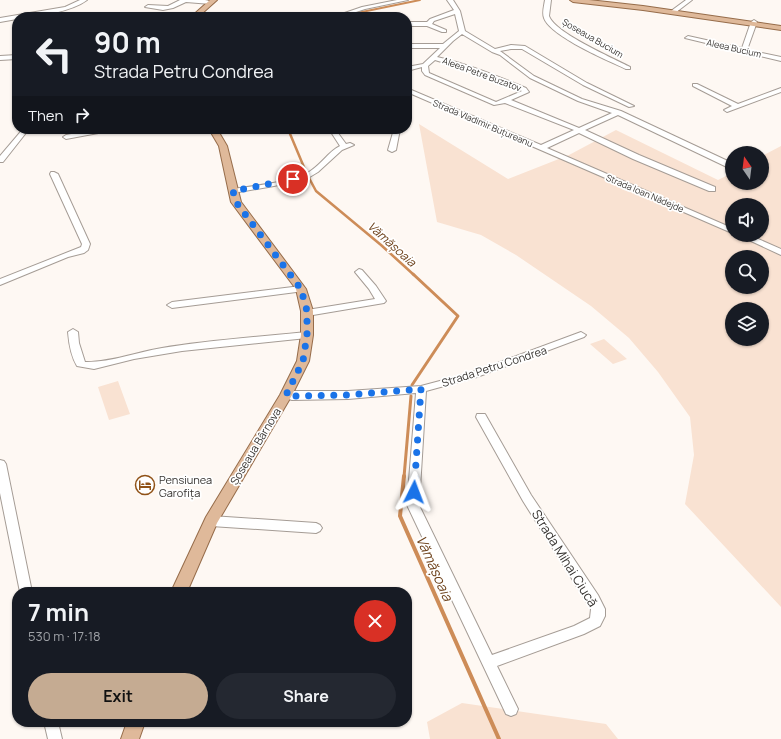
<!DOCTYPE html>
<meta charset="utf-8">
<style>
:root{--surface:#171b24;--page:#242831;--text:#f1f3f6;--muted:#9ea1a6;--accent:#c5ab92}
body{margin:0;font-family:Manrope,sans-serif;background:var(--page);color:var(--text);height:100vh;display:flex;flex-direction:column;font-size:15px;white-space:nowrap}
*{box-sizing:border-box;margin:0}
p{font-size:13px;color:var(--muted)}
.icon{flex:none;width:22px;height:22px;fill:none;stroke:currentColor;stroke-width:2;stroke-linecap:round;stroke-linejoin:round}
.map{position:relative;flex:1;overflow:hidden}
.panel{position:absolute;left:12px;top:587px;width:400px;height:140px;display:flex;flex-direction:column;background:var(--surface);border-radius:16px;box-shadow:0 1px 3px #0004}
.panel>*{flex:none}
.guide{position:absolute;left:12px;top:12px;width:400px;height:122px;border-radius:16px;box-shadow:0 1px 3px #0004;background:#171b24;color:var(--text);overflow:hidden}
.needle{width:26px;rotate:346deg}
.controls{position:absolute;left:725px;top:146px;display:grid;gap:8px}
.controls a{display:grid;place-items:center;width:44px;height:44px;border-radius:50%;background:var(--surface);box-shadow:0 1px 3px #0004;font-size:20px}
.pin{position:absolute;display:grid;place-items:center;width:34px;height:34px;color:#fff;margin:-17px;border:2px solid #fff;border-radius:50%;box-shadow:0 1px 4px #0007}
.me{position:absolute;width:44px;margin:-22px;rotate:3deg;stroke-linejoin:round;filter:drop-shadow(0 0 3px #0008)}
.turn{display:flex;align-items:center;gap:14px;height:84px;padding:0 16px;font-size:18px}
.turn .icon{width:52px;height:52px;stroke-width:2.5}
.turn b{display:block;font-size:28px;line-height:34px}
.then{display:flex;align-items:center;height:38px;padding:0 16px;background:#0003;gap:8px;font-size:15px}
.round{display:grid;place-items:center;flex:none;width:42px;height:42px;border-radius:21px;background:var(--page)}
.head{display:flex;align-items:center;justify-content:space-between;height:68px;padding:0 16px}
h1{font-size:24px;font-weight:700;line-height:30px}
.action{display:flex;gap:8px;margin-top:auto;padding:8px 16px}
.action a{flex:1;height:46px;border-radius:24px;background:var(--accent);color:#111;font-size:16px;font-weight:700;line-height:46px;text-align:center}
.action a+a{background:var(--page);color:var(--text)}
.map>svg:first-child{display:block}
.green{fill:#f9e2d2;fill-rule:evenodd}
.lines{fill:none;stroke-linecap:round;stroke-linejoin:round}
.stream-far3{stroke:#cd8c58;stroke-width:2}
.stream-far2{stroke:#cd8c58;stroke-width:2.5}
.stream-far1{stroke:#cd8c58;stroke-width:3}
.stream{stroke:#cd8c58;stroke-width:4}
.minor-casing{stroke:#a59c95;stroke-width:2}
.major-casing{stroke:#966c4a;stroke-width:2}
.minor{fill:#fff;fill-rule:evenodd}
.major{fill:#dfb99a;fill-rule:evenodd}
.route{stroke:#1a73e8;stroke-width:7;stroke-dasharray:0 12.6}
.labels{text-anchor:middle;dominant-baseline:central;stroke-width:3.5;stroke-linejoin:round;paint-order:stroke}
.far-street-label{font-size:9px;fill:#373431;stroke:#fff}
.street-label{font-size:11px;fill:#373431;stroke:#fff}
.poi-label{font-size:11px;fill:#373431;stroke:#fff;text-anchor:start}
.water-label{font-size:12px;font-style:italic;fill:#6d411a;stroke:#fff}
.near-street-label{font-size:13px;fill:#373431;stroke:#fff}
.near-water-label{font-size:14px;font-style:italic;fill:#6d411a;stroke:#fff}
</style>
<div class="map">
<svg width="781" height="739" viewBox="0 0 781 739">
<rect width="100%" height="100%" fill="#fef8f3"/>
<!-- green -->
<path class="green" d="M419,124l89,55 61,-24 47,-25 102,50 14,-7v10h30v-27l19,-10v461l-96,-103 9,-49 -4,-38 -32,-45 -29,-34 -38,-32 -75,-51 -35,-20 -44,-13zM732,205h30v30h-30zM732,257h30v30h-30zM732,309h30v30h-30z
M604,339l23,20 -14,5 -23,-20z
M118,381l12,33 -21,6 -11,-33z
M462,703l144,21 12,15h-188l-3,-17z"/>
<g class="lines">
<!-- stream-far3 -->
<path class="stream-far3" d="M346,17l11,-4 63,-13"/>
<!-- stream-far2 -->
<path class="stream-far2" d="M288,129l18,43
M309,178l7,13 65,54 33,30"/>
<!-- stream-far1 -->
<path class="stream-far1" d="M412,385l46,-69 -45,-42
M404,477l7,-81"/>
<!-- stream -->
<path class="stream" d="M404,476l-4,40 99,223"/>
<defs>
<path id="minor" d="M80,0h7c-16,12 -50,17 -70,17v2l-17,3v-4l65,-11z
M180,0h25l9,2 -3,2 -25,-2 -13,6 -10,2 -18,-3 3,-2 20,1z
M397,0h11l-43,9 -24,8h-8l29,-10z
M447,0h6l7,11 5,20 30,18 16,-4 14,1 62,37 47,23 -5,1 -46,-22 -61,-36h-11l-11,2 34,25 48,23 39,12 111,52v5h-3l-111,-53 -33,15 54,25 76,32v4h-6l-76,-32 -54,-26 -32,15 185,80v5l-325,-141v-4l2,1 132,56 33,-15 -69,-27 -11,2 -69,-30 -3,-4v-4l-15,4v-4l16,-3 17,-16h-33v-4h36l16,-13 -4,-17 -21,7 -2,3 14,6v2h-4l-15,-6h-20v-4h20l3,-3 24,-9zM462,34l30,18 8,3 30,23 48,23 34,12 -33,15 -68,-28 18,-8 -3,-4c-29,-12 -58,-24 -89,-31l16,-16zM435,60l42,13 45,18 -26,11 -67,-29 -1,-7z
M545,0h6l-2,16c6,17 64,42 81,51v2h-4c-17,-8 -76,-33 -82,-51 -2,-5 0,-12 1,-18z
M686,0h6l-17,13h-4v-2z
M754,20l3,2 -10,28 34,7v4l-96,-23 3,-2 54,12 9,-26z
M17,55v4l-17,1v-4z
M693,84h4l41,20 43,-16v4l-54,20 -3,-2 8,-4 -39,-20z
M23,129h6l-26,33h-3v-6z
M98,129h14l-3,2 -43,8 -3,-2 3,-2z
M329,129h6l11,15 4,-1 4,2 -12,5 -24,22 -10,6 -34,8 -41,7 -4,-2 4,-2c20,-3 60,-7 76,-17 12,-7 19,-20 31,-26z
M394,129h6l-4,21 -4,2 -4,-2z
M51,172h3l4,2 32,70 -2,6 -4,3 -16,4 -68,28v-6l81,-32 1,-3 -32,-70z
M738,235h11l32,14v6z
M359,269l3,1 14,16 10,15 -2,2 -77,13 -3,-1 -2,-2 5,-3 68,-11 -6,-10 -14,-17z
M301,286l3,1 1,2 -1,2 -132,17 -5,-3 5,-3z
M73,329l5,3 1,11 6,19h2c25,0 50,-10 75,-14 48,-8 97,-11 145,-16l5,3 -5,3 -125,13 -48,8 -40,10 -17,-3c-6,-10 -8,-22 -9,-34z
M581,332l5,3 -2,2 -107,40 -51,14 -7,114 73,150 82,-29 16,-8 1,-9 -68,-108 -47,-84 1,-3h8l46,81 67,100 7,14v7l-5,10 -16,8 -87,32 21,43 -2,5 -5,2 -5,-2 -99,-209 9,-112 -68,6 -56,1 -10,-3 -1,-2 1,-2 4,-2h62l73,-5 49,-13z
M0,460l4,1 2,3 26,128h-12l-20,-99z
M211,516l105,7 4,2 2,3 -2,3 -4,2 -105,-7 -4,-2 -2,-3 2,-3z
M44,722h14l4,17h-14z"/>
<path id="major" d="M210,0h7l-19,17h-7z
M570,0h19l54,6 138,20v4l-138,-20 -70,-8z
M209,129h8l10,17 14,56 65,87 7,22v24l-4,26 -17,34 -75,128 -30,69h-16l35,-75 74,-122 17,-34 4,-26v-24l-5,-22 -65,-87 -12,-56z
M127,722h18l-6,17h-18z"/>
</defs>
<!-- minor casing -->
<use href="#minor" class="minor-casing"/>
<!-- major casing -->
<use href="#major" class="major-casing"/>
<!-- minor -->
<use href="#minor" class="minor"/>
<!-- major -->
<use href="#major" class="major"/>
</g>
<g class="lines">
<!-- route -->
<path class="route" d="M293,179l-60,12 3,11 65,87 6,22v24l-4,26 -17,34 6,1 56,-1 73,-6 -7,103"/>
</g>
<!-- icons -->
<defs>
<symbol id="hotel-ring" viewBox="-11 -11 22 22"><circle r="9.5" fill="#fff" stroke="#905217" stroke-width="1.5"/><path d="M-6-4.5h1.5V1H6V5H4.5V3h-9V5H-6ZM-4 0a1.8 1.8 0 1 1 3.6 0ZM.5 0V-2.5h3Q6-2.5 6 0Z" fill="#905217"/></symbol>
</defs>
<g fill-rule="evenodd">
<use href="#hotel-ring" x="134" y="474" width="22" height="22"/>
</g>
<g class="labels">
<!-- far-street labels -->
<g class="far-street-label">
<text transform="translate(593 38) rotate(30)">Șoseaua Bucium</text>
<text transform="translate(734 48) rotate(13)">Aleea Bucium</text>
<text transform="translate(482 74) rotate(20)">Aleea Petre Buzatov</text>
<text transform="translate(483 123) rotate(23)">Strada Vladimir Buțureanu</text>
<text transform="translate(645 193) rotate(23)">Strada Ioan Nădejde</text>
</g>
<!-- street labels -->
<g class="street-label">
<text transform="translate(494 366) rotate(-18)">Strada Petru Condrea</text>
<text transform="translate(255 446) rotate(-59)">Șoseaua Bârnova</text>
</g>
<!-- poi labels -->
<g class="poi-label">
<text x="159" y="479">Pensiunea<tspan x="159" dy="13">Garofița</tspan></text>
</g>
<!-- water labels -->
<g class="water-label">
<text transform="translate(392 244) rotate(42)">Vămășoaia</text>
</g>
<!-- near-street labels -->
<g class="near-street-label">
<text transform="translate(565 558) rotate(58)">Strada Mihai Ciucă</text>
</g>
<!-- near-water labels -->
<g class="near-water-label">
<text transform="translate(435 568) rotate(66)">Vămășoaia</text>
</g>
</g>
</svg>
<div class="controls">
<a><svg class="needle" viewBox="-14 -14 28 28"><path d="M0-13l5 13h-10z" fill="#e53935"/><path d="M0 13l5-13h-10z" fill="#9ea1a6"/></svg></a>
<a><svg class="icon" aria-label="sound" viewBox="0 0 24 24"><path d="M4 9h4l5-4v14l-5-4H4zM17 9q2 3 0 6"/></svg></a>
<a><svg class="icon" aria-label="search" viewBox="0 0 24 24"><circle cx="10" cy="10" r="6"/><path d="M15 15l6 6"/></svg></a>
<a><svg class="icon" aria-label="layers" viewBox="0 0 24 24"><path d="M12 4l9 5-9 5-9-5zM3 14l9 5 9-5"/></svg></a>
</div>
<div class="pin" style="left:293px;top:179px;background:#d93025"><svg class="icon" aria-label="arrive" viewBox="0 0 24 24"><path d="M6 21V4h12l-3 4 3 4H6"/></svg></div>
<svg class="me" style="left:414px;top:492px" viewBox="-20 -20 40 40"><path d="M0-17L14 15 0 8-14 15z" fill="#1a73e8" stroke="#fff" stroke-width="4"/></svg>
<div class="guide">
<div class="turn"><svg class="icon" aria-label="left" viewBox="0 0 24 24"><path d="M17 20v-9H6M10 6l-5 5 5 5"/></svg><div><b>90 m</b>Strada Petru Condrea</div></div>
<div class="then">Then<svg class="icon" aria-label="right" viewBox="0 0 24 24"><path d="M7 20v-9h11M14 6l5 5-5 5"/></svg></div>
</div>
<section class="panel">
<div class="head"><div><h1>7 min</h1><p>530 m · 17:18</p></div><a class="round" style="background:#d93025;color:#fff"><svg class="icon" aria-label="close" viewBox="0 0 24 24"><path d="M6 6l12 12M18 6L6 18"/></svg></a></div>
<div class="action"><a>Exit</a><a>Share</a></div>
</section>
</div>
